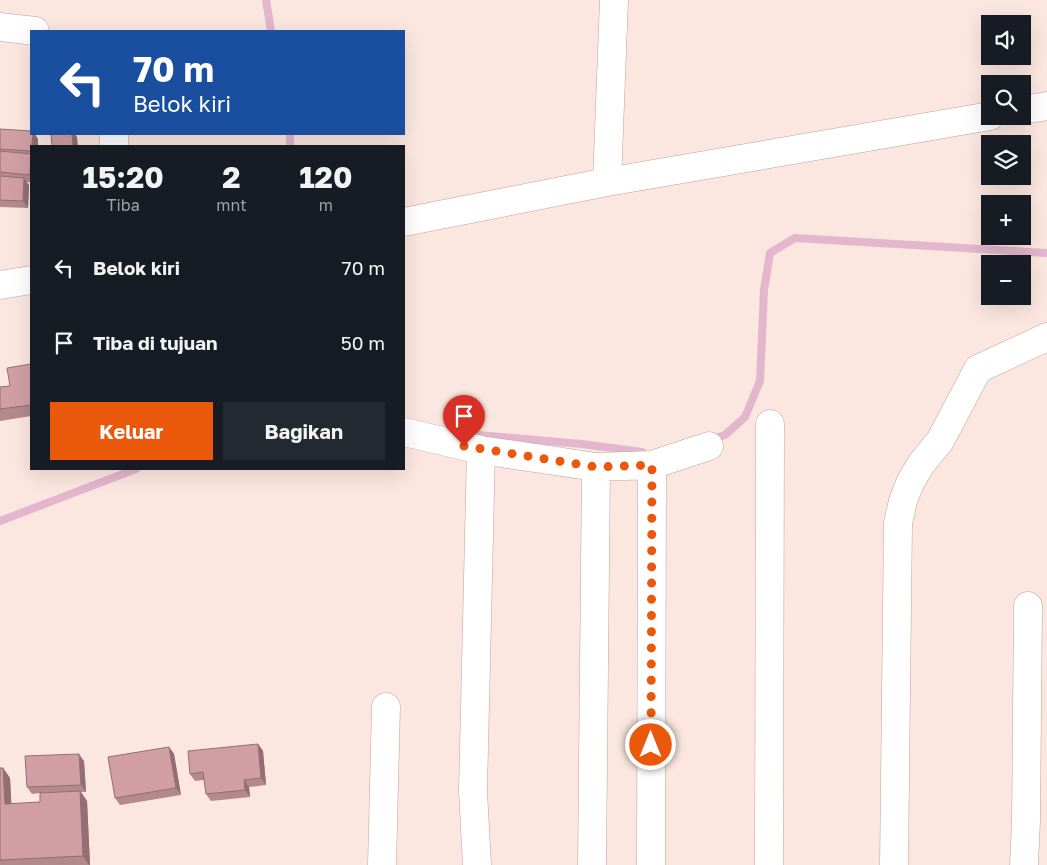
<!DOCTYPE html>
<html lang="id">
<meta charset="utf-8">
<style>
:root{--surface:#171b24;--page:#242831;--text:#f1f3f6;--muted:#9ea1a6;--accent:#ea580c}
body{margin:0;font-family:"Golos Text",sans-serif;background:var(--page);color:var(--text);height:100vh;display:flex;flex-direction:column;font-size:19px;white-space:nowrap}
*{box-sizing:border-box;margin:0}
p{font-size:16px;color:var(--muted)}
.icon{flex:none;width:28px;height:28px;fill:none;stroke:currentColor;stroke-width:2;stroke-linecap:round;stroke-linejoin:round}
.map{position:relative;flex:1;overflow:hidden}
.panel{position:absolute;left:30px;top:145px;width:375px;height:325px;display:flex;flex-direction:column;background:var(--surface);border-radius:0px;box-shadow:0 5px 20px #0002}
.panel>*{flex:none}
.guide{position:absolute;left:30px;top:30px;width:375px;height:105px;border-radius:0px;box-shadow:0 5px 20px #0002;background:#1a4fa0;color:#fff;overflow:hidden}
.buttons{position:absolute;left:981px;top:15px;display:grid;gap:10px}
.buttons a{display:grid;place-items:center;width:50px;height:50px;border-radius:0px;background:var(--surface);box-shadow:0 5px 20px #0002;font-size:25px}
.pin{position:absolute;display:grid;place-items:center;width:42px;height:42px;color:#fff;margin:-51px -21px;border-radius:50% 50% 50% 0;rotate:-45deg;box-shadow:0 0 5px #0007}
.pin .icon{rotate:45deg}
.me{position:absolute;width:55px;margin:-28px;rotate:0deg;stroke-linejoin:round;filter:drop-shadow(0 0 4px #0008)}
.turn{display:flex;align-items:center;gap:18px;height:105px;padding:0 20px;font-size:22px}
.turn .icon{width:65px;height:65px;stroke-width:2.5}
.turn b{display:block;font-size:35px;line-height:42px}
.eta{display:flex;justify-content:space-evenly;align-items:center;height:85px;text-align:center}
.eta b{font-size:30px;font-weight:700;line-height:35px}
.primary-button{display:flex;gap:10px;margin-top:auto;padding:10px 20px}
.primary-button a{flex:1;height:58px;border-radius:0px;background:var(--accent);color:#fff;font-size:20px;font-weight:700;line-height:58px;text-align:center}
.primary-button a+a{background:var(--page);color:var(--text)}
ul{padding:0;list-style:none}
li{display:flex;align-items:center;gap:15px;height:75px;padding:0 20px}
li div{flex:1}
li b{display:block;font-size:19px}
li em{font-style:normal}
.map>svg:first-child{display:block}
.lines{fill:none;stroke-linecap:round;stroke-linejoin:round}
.stream{stroke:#e3b6cd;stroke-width:8}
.minor-casing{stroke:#c0a197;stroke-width:29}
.minor{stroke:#fff;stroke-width:28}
.wall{fill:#b4898c}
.shaded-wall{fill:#926f72}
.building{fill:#d19fa3;stroke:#926f72}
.route{stroke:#ea580c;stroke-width:9;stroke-dasharray:0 16.2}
</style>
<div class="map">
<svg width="1047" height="865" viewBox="0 0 1047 865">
<rect width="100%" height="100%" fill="#fbe7e0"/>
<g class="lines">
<!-- stream -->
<path class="stream" d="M266,0l5,31
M290,146v-12
M467,434l115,10 60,8
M710,440l15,-5 20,-18 15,-36 4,-91 6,-37 25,-15 252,15
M0,521l136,-52"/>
<defs>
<path id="minor" d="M0,27l35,4
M1022,110l25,-4
M114,134v12
M607,182l7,-182
M404,222l203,-40 383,-66
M0,285l31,-5
M404,432l77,18 115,17 56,-2 57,-19
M382,865l4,-158
M477,865l-4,-74 8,-341
M592,865l4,-398
M651,865l1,-400
M769,865l1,-441
M894,865l4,-342 5,-22 7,-18 11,-19 19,-23 38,-72 69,-32
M1024,865l2,-44 2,-215"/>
</defs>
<!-- minor casing -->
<use href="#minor" class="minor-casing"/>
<!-- minor -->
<use href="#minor" class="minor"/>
</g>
<!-- wall -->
<path class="wall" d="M0,129l38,10 -7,7v36h-4l2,3 -1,23 -28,-1z
M31,364v52l-31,5v-34l10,-1z
M258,744l5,7 3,34 -17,2 1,10 -39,4 -5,-7 -2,-14 -9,1 -5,-7z
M169,747l5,7 7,41 -61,10 -5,-7z
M84,761l2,31h-5l6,9 3,64h-90v-97h3l7,10 1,26 29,-2v-9l-8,1 -5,-7z"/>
<!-- shaded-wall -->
<path class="shaded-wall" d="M33,134h2l3,5v7h-6z
M72,134h3l2,3 1,9h-5z
M24,178l5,7 -1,23 -5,-7z
M258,744l5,7 3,34 -5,-7z
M169,747l5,7 7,41 -5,-7z
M79,754l5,7 2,31 -5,-7z
M3,768l7,10 2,36 -7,-10z
M244,780l5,7 1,10 -5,-7z
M80,791l7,10 3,64h-1l-6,-9z"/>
<!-- building -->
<path class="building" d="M0,129l31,2v3h2l-2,17 -31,-2z
M51,134h21l1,12h-21z
M0,151l31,3 -1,21 -30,-3z
M0,176l24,2 -1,23 -23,-1z
M31,364v41l-31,4v-22l10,-1 -3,-18z
M258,744l3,34 -17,2 1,10 -39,4 -3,-22 -13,2 -2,-23z
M169,747l7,41 -61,10 -7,-41z
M79,754l2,31 -54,2 -2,-31z
M0,768h3l2,36 35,-2v-9l40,-2 3,65 -83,4z"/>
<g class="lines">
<!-- route -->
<path class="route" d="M464,446l132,21 56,-2 -1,280"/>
</g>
</svg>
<div class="buttons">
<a><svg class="icon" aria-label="sound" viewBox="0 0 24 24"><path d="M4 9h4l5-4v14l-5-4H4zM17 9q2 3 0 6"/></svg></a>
<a><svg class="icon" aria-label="search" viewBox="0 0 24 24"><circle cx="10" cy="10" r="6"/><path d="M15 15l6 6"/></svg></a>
<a><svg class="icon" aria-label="layers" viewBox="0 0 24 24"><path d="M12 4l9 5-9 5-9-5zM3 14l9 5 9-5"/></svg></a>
<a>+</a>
<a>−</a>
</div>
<div class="pin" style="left:464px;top:446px;background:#d93025"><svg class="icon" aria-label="arrive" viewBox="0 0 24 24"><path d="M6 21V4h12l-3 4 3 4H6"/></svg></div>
<svg class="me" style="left:651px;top:745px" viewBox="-20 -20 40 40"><circle r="17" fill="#ea580c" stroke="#fff" stroke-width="3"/><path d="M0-11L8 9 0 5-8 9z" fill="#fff"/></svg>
<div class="guide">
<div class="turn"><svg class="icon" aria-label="left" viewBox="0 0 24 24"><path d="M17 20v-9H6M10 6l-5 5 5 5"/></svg><div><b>70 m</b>Belok kiri</div></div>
</div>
<section class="panel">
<div class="eta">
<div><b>15:20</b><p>Tiba</p></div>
<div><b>2</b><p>mnt</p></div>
<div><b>120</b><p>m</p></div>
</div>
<ul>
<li><svg class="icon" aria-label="left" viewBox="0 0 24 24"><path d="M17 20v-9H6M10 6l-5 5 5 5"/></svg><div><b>Belok kiri</b></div><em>70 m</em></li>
<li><svg class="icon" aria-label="arrive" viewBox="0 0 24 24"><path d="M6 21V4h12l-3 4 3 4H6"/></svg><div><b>Tiba di tujuan</b></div><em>50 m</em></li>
</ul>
<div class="primary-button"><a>Keluar</a><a>Bagikan</a></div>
</section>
</div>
